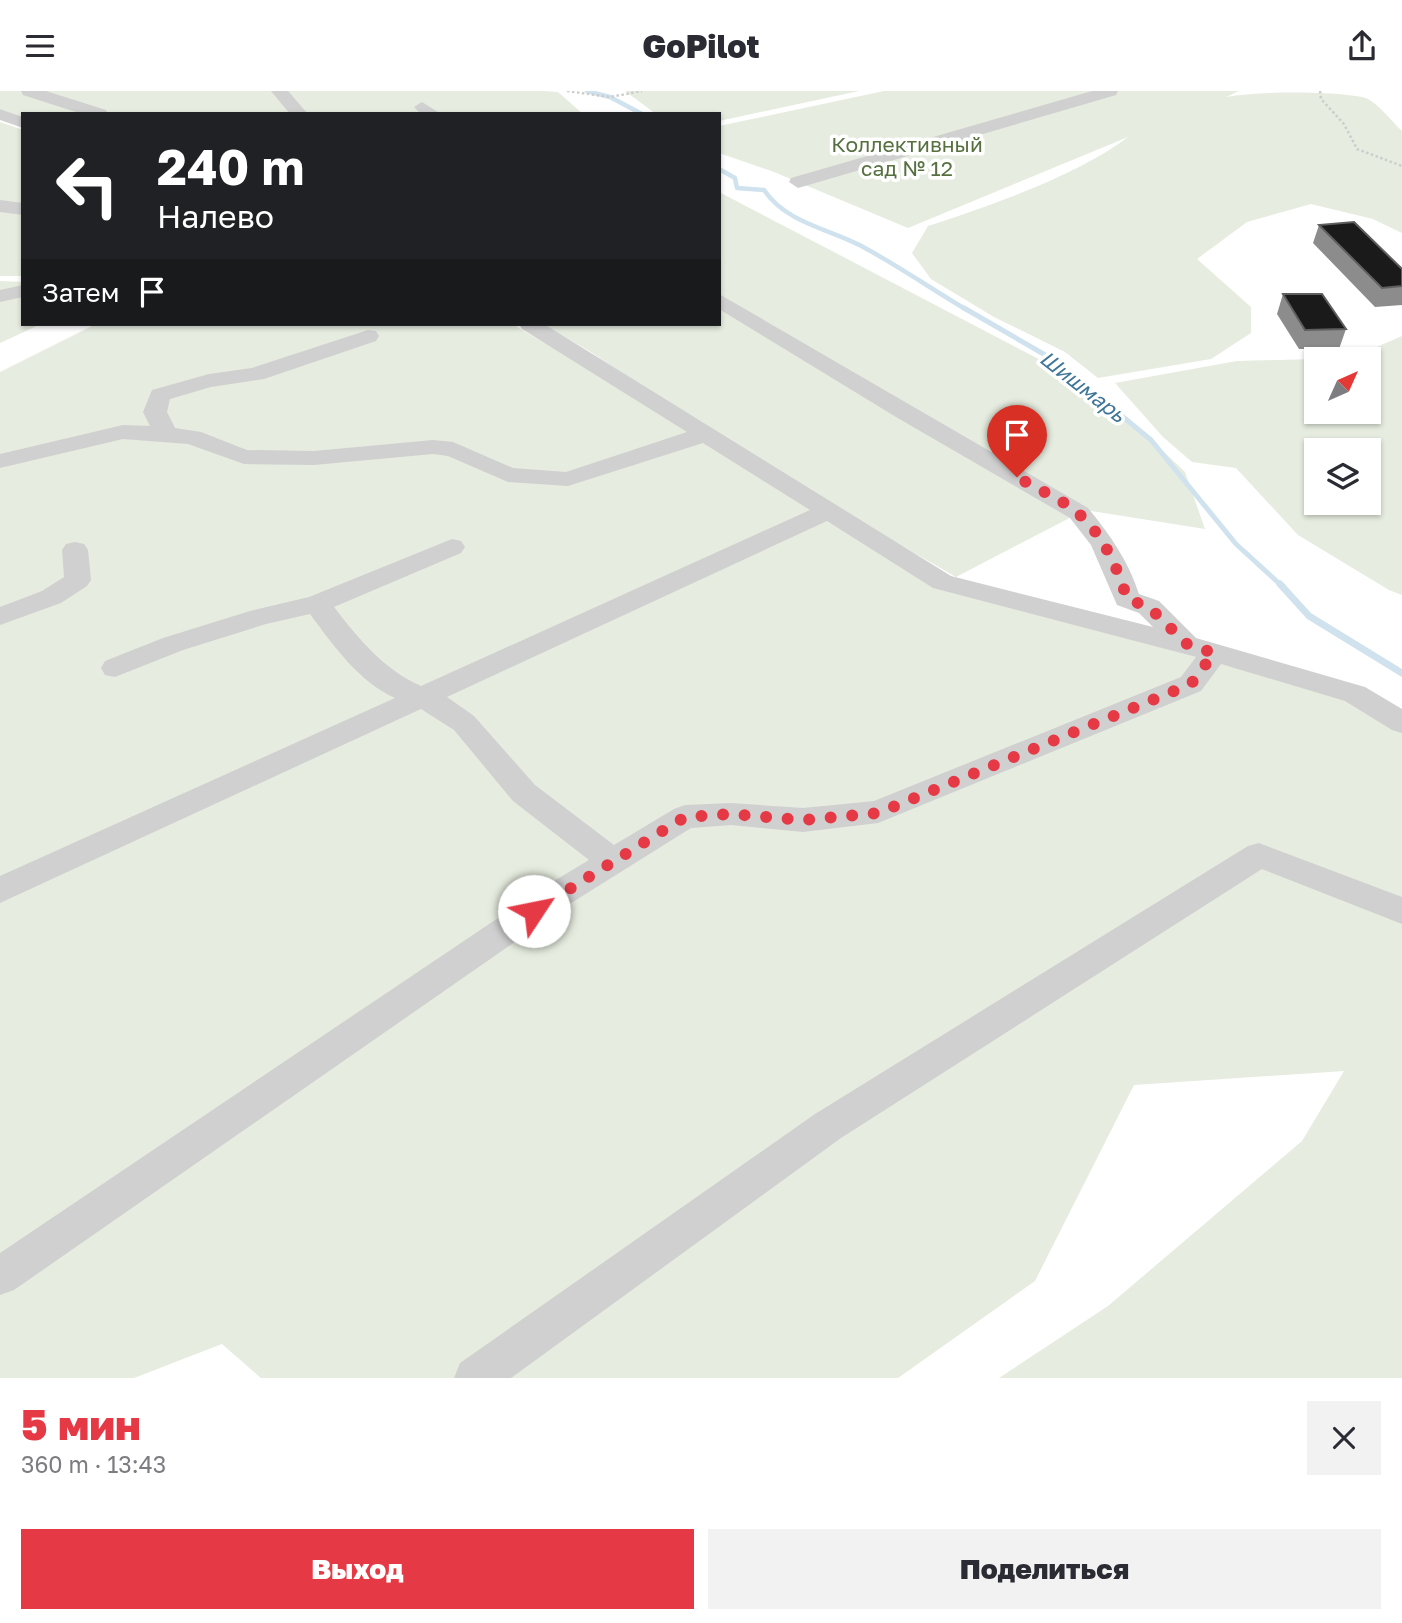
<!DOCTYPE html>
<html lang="ru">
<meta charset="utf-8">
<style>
:root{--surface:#fff;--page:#f2f2f3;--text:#2b2b33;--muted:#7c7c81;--accent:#e63946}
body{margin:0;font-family:"Golos Text",sans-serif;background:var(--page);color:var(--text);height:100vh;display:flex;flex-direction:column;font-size:26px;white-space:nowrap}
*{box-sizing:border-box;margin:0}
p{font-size:23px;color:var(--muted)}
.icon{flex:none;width:38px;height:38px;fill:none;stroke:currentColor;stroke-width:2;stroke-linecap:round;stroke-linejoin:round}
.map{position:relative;height:1287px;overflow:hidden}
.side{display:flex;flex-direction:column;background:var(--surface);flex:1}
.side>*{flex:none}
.banner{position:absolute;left:21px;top:21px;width:700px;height:214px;border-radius:0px;box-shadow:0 2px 5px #0004;background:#202124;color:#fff;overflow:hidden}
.needle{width:46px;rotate:45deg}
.tools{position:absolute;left:1304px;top:256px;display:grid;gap:14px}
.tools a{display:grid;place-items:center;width:77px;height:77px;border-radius:0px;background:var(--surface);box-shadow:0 2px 5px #0004;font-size:35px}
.pin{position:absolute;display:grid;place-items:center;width:60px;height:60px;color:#fff;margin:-72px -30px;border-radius:50% 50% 50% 0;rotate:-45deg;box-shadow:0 0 7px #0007}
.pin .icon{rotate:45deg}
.me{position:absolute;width:77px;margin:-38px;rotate:56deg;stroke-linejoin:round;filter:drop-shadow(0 0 5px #0008)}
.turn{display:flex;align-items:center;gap:24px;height:147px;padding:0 21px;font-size:32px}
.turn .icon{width:91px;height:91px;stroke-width:2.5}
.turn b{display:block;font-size:49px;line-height:60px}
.then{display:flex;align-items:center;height:66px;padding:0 21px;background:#0003;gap:14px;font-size:26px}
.round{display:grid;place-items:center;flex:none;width:74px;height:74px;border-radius:0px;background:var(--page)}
.head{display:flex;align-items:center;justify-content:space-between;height:119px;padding:0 21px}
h1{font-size:42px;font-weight:800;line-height:52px;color:var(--accent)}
.action{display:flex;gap:14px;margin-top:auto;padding:14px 21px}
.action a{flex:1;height:80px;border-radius:0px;background:var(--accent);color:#fff;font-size:28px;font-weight:800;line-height:80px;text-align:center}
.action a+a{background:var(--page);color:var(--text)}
header{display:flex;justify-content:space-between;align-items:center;height:91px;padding:0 21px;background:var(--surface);font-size:32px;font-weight:800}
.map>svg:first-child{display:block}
.green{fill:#e6ecdf;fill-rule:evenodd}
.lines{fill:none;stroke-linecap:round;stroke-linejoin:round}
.stream-far2{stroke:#cfe2ee;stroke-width:4.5}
.stream-far1{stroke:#cfe2ee;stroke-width:5}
.stream{stroke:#cfe2ee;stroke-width:7}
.path{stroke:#cdcdcd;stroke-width:2.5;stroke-dasharray:2.5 2.5;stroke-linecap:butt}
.minor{fill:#d0d0d0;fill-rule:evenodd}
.wall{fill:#8c8c8c}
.building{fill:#1a1a1a;stroke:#5f5f5f;stroke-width:2}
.route{stroke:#e63946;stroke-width:12;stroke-dasharray:0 21.6}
.labels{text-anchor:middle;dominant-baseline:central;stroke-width:7;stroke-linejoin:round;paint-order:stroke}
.far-park-label{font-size:21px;fill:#56703f;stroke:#fff}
.far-water-label{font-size:21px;font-style:italic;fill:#3f7597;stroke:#fff}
</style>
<header><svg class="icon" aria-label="menu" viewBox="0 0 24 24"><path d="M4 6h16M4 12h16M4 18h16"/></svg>GoPilot<svg class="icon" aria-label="share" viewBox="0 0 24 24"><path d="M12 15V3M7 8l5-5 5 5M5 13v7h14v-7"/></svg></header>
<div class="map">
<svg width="1402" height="1287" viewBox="0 0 1402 1287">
<rect width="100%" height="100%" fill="#fff"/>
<!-- green -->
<path class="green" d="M0,0h544l14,1 25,22h-560v3l-23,-8z
M625,0h234l-140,30v-7h-63z
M884,0h355l-13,6c35,-6 107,-6 140,1 13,6 25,23 36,33v102l-29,-14 -62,-15 -64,18 -50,37 54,48v26l-40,26 -113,19 -33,-26 -71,-35 -63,-38 -19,-26 16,-27c61,-20 149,-50 200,-89l-220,91 -134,-56 -55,-19v-27z
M0,31l23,8v146h-23z
M719,101l335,175 89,65 42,40 20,57 -120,-19 -129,67 -191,-110 -176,-116 -46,-27h176z
M0,190l23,1v42h18l-41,19z
M96,233h416l121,71 297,190 421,114 51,31v648h-403l109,-72 194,-165 42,-70 -210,14 -99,196 -137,97h-637l-39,-34 -88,34h-134v-1006z
M1402,245v259l-13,-5 -91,-55 -62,-67 -44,-6 -29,-25 -48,-54 122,-22 79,-2v52h52v-52h-19zM1316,359h52v52h-52z"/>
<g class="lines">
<!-- stream-far2 -->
<path class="stream-far2" d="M587,0l23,6 32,17
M719,78l16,9 2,10 27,2c23,34 67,39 101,58 35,19 68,42 102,62"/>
<!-- stream-far1 -->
<path class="stream-far1" d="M964,217l90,52 97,80 85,104 46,42"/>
<!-- stream -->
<path class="stream" d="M1280,493l29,32 93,57"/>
<!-- path -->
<path class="path" d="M567,0l43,6 32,-6
M1320,0l1,8 23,25 13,25 45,17"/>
<!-- minor -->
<path class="minor" d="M21,0h25l60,19 2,4h-26l-59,-19z
M271,0h17l20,23h-18z
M1092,0h26l-2,4 -311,91 -7,2 -9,-6 2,-4z
M422,11l19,12h-20l-7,-7z
M0,18l23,8v11l-23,-8z
M0,109l23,3v12l-23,-3z
M23,194v12l-23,5v-12z
M719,203l369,214c22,27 40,52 51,86l20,7 37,37 169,49 37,22v24l-10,-3 -47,-29 -124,-37 -20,27 -323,132 -75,9 -72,-7 -40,3 -123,77 -554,385 -14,5v-42l544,-366 45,-27 -76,-59 -59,-71 -33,-21 -421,194v-27l395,-178c-36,-16 -62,-53 -85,-84l-44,10 -83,26 -68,27 -10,-2 -4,-7 4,-7 58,-23 87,-27 59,-14 143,-58 9,2 4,6 -4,6 -127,54c24,31 50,63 87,79l389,-176 -107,-67 -135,43 -60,-4 -60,-26 -15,-2 -119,11 -70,-1 -56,-20 -65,-5 -123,29v-14l123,-29 27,1 -7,-14 9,-22 57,-16 43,-6 116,-38 8,1 3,5 -3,5 -112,38 -53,8 -41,12 -3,13 8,16 26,4 46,18 67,1 119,-11 20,2 60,26 53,4 121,-40 -165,-103 -3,-5h25l407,252 202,51 -14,-14 -22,-8 -26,-60 -21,-27 -174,-101 -177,-108zM827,430l106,67 263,69 -15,20 -307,124 -71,7 -72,-5 -46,2 -11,4 -60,36 -79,-60 -61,-69 -27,-19z
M75,451l9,2 4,6 3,30 -4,6 -26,17 -61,22v-18l42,-16 22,-14 -2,-27 4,-6z
M1259,752l143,54v27l-140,-55 -421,269 -330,240h-57l6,-15 355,-249 433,-268z"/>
</g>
<!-- wall -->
<path class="wall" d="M1319,134l83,44v36l-27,2 -62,-64z
M1283,203l63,35 -7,20h-40l-22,-35z"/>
<!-- building -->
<path class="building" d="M1354,131l48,47v17l-20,2 -63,-63z
M1283,203h39l24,35 -41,1z"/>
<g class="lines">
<!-- route -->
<path class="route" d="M534,820l151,-94 46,-3 72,6 75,-7 313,-129 23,-31 -26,-8 -39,-38 -22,-8c-9,-30 -23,-63 -48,-85 -17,-15 -42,-25 -62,-37"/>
</g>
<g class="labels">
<!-- far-park labels -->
<g class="far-park-label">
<text x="907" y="53">Коллективный<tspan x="907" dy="24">сад № 12</tspan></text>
</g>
<!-- far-water labels -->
<g class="far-water-label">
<text transform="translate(1083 295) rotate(38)">Шишмарь</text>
</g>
</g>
</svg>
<div class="tools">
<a><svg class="needle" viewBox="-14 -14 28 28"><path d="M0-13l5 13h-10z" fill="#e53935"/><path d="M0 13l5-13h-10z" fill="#7c7c81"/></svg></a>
<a><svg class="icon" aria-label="layers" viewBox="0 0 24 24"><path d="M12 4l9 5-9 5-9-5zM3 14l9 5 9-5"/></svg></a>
</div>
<div class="pin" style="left:1017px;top:386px;background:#d93025"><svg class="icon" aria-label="arrive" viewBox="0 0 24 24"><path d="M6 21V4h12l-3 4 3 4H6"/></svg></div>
<svg class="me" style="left:534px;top:820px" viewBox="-20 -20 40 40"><circle r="19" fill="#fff"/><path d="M0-13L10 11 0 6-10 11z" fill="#e63946"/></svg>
<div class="banner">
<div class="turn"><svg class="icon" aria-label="left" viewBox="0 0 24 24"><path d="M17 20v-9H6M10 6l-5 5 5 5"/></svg><div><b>240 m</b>Налево</div></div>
<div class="then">Затем<svg class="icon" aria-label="arrive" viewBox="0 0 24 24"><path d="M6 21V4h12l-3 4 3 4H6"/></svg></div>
</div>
</div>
<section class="side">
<div class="head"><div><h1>5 мин</h1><p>360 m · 13:43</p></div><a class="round"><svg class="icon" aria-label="close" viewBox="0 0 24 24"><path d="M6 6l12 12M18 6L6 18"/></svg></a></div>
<div class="action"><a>Выход</a><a>Поделиться</a></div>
</section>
